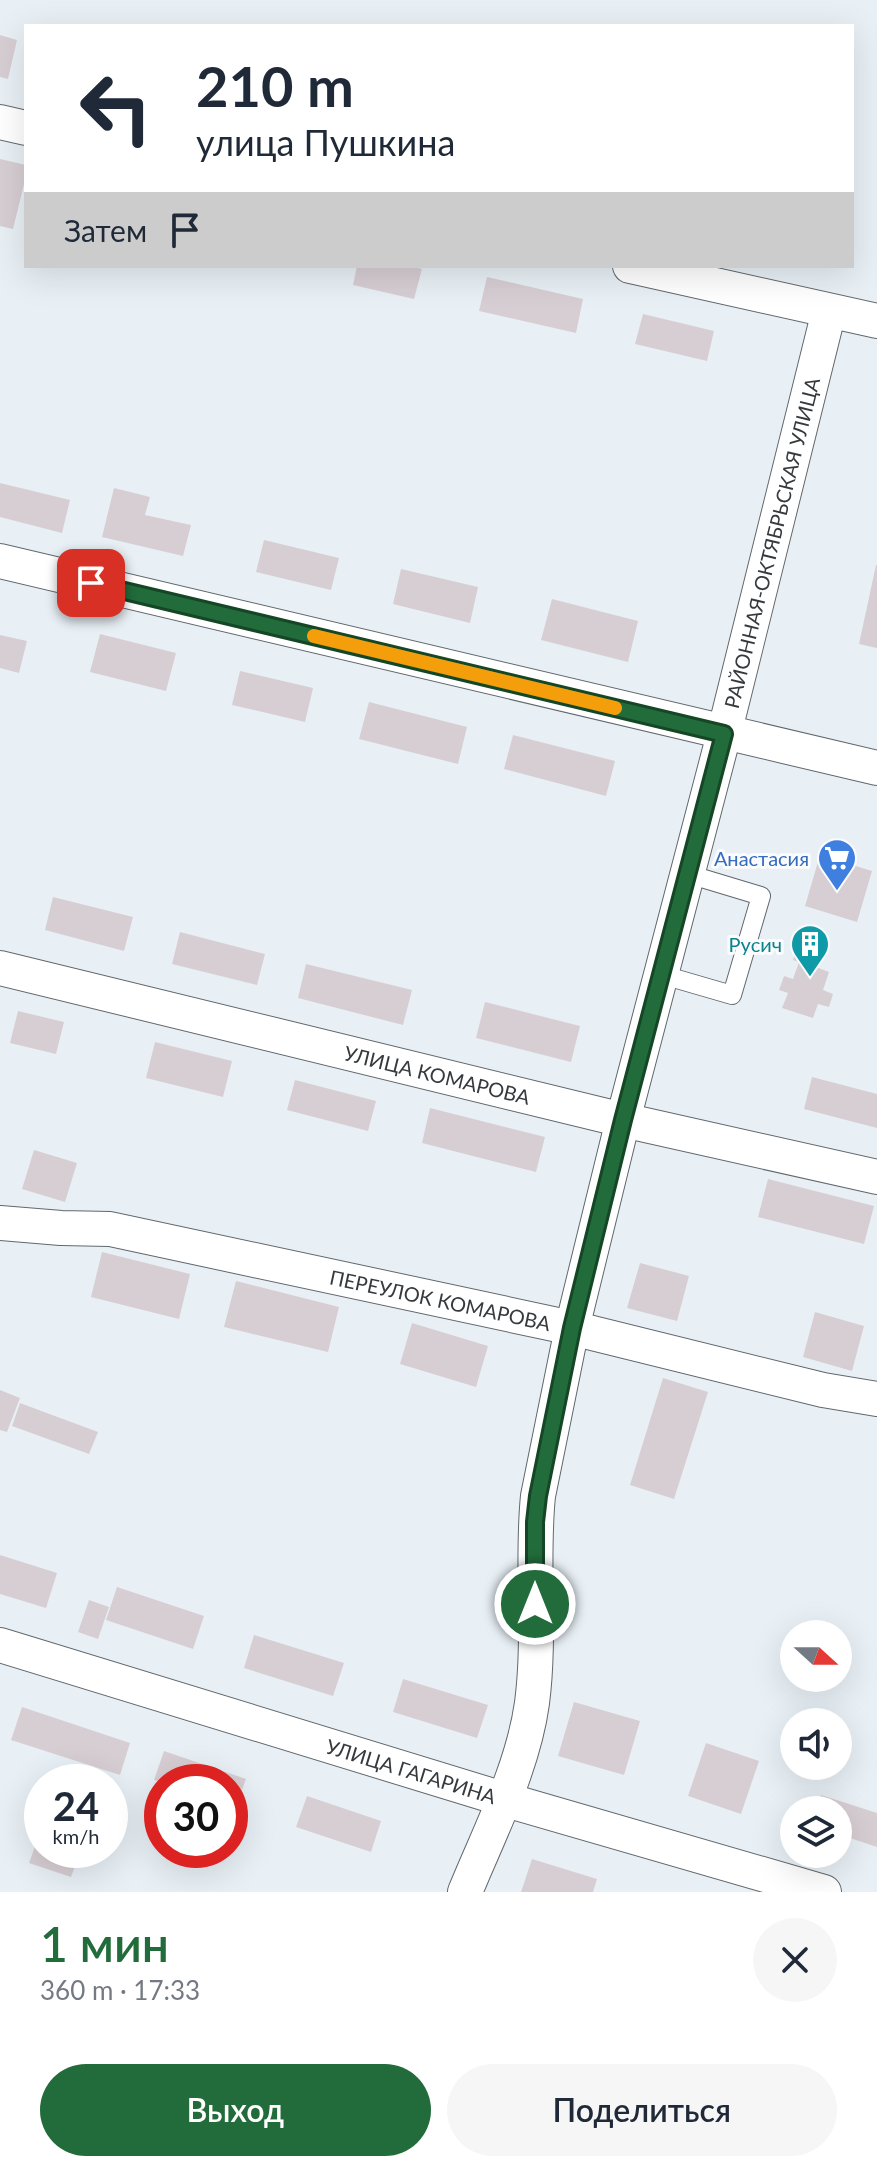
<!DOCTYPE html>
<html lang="ru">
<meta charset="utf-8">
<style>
:root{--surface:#fff;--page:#f6f6f7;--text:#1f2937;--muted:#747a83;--accent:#216c3a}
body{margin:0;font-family:Lato,sans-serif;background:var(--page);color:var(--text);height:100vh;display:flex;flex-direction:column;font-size:30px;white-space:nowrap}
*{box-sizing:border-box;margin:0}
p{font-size:26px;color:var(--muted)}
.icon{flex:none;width:44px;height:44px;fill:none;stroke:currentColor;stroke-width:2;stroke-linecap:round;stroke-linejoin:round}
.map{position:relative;height:1892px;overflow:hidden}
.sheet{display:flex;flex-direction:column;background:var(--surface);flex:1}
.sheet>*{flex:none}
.guide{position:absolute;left:24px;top:24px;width:830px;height:244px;border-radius:0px;box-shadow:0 8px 32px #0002;background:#fff;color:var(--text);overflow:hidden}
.needle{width:52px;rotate:111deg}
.buttons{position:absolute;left:780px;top:1620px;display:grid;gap:16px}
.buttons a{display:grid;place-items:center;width:72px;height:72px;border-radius:50%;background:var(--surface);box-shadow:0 8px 32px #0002;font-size:40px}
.speed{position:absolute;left:24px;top:1764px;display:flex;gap:16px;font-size:40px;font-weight:700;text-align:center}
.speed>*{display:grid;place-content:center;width:104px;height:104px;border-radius:50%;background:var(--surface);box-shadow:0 8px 32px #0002;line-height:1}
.speed small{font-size:20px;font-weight:400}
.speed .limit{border:12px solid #d22;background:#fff;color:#111}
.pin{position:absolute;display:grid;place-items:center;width:68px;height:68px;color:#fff;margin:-34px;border-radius:16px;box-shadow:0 4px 12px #0006}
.me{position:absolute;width:88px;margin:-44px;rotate:0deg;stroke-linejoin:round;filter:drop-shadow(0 0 6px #0008)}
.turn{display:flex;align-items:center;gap:28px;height:168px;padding:0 40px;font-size:36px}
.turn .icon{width:104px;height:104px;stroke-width:2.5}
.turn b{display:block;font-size:56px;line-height:68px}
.then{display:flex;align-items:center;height:76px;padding:0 40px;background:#0003;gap:16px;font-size:30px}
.round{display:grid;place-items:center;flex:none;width:84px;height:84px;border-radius:42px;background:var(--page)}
.summary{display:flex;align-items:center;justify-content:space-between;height:136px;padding:0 40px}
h1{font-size:48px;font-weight:600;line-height:60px;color:var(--accent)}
.action{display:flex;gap:16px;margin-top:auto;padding:16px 40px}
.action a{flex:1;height:92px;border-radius:48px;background:var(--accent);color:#fff;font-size:32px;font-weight:600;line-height:92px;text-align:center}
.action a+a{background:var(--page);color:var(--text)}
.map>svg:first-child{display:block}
.building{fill:#d7ced3}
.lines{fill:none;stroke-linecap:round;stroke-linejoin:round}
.service-casing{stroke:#61686d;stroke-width:20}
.minor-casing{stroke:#61686d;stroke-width:36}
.service{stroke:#fff;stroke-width:18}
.minor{stroke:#fff;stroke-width:34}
.route-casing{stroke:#154626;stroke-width:20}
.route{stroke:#216c3a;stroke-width:14}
.slow{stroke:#f59e0b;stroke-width:14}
.labels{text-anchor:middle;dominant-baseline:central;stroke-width:6;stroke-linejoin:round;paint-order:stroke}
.street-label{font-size:20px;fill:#373a3d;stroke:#fbfcfe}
.shop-label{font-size:20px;fill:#366cbe;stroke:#fbfcfe;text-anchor:end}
.culture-label{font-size:20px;fill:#0d838f;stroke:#fbfcfe;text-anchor:end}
</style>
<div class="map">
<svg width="877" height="1892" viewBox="0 0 877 1892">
<rect width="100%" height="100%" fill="#e8f0f6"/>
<!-- building -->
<path class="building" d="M0,35l17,5 -9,39 -8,-2z
M0,159l26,6v11l-13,53 -13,-3z
M357,266h53l12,3 -8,30 -61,-14z
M487,277l96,22 -7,34 -97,-22z
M643,314l71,17 -7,30 -72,-17z
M0,483l70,17 -8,33 -62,-16z
M114,488l36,9 -5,18 46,10 -8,31 -81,-19z
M264,540l75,18 -8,32 -75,-18z
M876,565h1v83l-18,-4z
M401,569l77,18 -8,36 -77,-19z
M552,599l86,22 -10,41 -87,-22z
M100,634l76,19 -10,38 -76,-19z
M0,635l27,6 -8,32 -19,-5z
M240,671l73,17 -8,34 -73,-17z
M369,702l98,25 -9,37 -99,-25z
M513,735l102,26 -9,35 -102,-27z
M820,855l52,16 -15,51 -52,-16z
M53,897l80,20 -9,34 -79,-21z
M180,932l85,22 -8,31 -85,-21z
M801,937l23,8 -8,22 13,5 -6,18 10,4 -4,13 -11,-3 -5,14 -31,-10 6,-15 -9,-3 5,-14 9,3 6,-17 -6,-2z
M306,964l106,26 -9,35 -105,-27z
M485,1002l95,24 -9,36 -95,-24z
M18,1011l46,11 -8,32 -46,-11z
M155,1042l77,19 -9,36 -77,-19z
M812,1077l65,17v34l-73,-19z
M295,1080l81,21 -8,30 -81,-21z
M430,1108l115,29 -9,35 -114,-29z
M34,1150l43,13 -12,39 -43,-13z
M768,1179l106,27 -10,38 -106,-27z
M102,1252l88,22 -11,45 -88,-22z
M640,1263l49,13 -12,45 -50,-13z
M236,1281l103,26 -11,45 -104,-25z
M815,1312l49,14 -12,45 -49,-14z
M412,1323l76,23 -12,41 -76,-23z
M663,1378l45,14 -34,107 -44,-14z
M0,1390l20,8 -13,34 -7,-2z
M20,1403l78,29 -9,22 -77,-28z
M0,1555l57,18 -11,35 -46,-14z
M117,1587l87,29 -11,33 -87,-29z
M89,1600l20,7 -11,32 -20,-7z
M254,1635l90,28 -11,33 -89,-28z
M403,1679l85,26 -11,33 -84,-26z
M574,1702l66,19 -16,54 -66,-19z
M22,1707l108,36 -10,32 -109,-35z
M706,1743l53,18 -18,53 -53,-18z
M164,1751l82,28 -11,30 -5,-2v-25l-68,1 -8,-3z
M821,1795l56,18v34l-39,-13v-24h-21z
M307,1796l74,25 -10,31 -75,-25z
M42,1827v23h39l-10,27 -42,-14z
M532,1859l65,20 -4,13h-72z"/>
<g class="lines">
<defs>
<path id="service" d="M663,975l69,20 29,-99 -73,-22"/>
<g id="minor">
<path d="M0,122l26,6"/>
<path d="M630,266l247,55"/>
<path d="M0,561l877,207"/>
<path id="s1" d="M0,968l623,152 254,57"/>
<path id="s2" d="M0,1223l61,5 49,1 462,99 251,62 54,9"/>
<path id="s3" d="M0,1645l503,154 321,93"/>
<path id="s4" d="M465,1892c25,-61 58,-124 67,-189 9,-69 -1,-139 6,-207l34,-168 51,-208 101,-386 105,-423"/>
</g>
</defs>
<!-- service casing -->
<use href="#service" class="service-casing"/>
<!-- minor casing -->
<use href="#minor" class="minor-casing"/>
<!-- service -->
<use href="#service" class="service"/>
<!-- minor -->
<use href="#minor" class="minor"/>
</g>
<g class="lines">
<defs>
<path id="route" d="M91,583l633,151 -101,386 -51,208 -34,168 -3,26v82"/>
</defs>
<!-- route casing -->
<use href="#route" class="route-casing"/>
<!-- route -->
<use href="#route" class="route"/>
<!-- slow -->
<path class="slow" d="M314,636l301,72"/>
</g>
<!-- icons -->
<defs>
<symbol id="supermarket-pin" viewBox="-11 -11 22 30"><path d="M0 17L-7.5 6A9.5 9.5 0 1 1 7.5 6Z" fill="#3f7fe0" stroke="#fbfcfe"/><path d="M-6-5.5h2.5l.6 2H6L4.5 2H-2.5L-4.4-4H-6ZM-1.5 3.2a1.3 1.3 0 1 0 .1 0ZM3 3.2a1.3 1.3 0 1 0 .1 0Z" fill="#fff"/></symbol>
<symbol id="building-pin" viewBox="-11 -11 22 30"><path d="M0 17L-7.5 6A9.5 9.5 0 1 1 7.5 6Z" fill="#0f9aa8" stroke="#fbfcfe"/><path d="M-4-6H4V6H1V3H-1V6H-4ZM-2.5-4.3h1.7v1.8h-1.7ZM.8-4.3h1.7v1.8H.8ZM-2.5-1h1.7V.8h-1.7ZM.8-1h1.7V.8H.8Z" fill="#fff"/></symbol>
</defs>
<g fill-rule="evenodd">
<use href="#supermarket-pin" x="815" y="836" width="44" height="60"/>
<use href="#building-pin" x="788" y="922" width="44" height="60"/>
</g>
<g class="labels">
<!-- street labels -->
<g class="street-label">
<text stroke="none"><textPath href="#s4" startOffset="1390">РАЙОННАЯ-ОКТЯБРЬСКАЯ УЛИЦА</textPath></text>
<text stroke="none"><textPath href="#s1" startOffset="450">УЛИЦА КОМАРОВА</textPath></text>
<text stroke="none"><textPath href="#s2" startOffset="448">ПЕРЕУЛОК КОМАРОВА</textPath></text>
<text stroke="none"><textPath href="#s3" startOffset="430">УЛИЦА ГАГАРИНА</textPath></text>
</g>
<!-- shop labels -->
<g class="shop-label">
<text x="809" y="858">Анастасия</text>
</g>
<!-- culture labels -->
<g class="culture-label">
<text x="782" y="944">Русич</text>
</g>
</g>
</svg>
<div class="buttons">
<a><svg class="needle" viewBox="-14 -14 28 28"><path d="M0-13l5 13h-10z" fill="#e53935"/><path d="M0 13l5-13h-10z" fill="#747a83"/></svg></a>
<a><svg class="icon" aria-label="sound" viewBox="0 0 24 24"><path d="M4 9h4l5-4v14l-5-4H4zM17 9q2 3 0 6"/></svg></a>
<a><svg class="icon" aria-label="layers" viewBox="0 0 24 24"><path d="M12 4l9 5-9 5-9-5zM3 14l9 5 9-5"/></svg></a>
</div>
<div class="speed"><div>24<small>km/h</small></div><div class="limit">30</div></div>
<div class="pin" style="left:91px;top:583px;background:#d93025"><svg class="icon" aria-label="arrive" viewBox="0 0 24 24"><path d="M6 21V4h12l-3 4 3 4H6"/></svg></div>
<svg class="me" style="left:535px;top:1604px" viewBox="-20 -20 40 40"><circle r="17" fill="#216c3a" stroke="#fff" stroke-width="3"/><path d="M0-11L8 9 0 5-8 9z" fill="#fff"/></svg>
<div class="guide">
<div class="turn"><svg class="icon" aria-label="left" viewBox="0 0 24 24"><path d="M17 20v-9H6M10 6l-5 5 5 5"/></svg><div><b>210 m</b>улица Пушкина</div></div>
<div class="then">Затем<svg class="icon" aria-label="arrive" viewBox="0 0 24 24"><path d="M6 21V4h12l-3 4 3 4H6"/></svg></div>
</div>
</div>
<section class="sheet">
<div class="summary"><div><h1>1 мин</h1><p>360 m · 17:33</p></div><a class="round"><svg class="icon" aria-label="close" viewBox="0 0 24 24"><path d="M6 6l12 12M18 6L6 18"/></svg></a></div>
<div class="action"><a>Выход</a><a>Поделиться</a></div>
</section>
